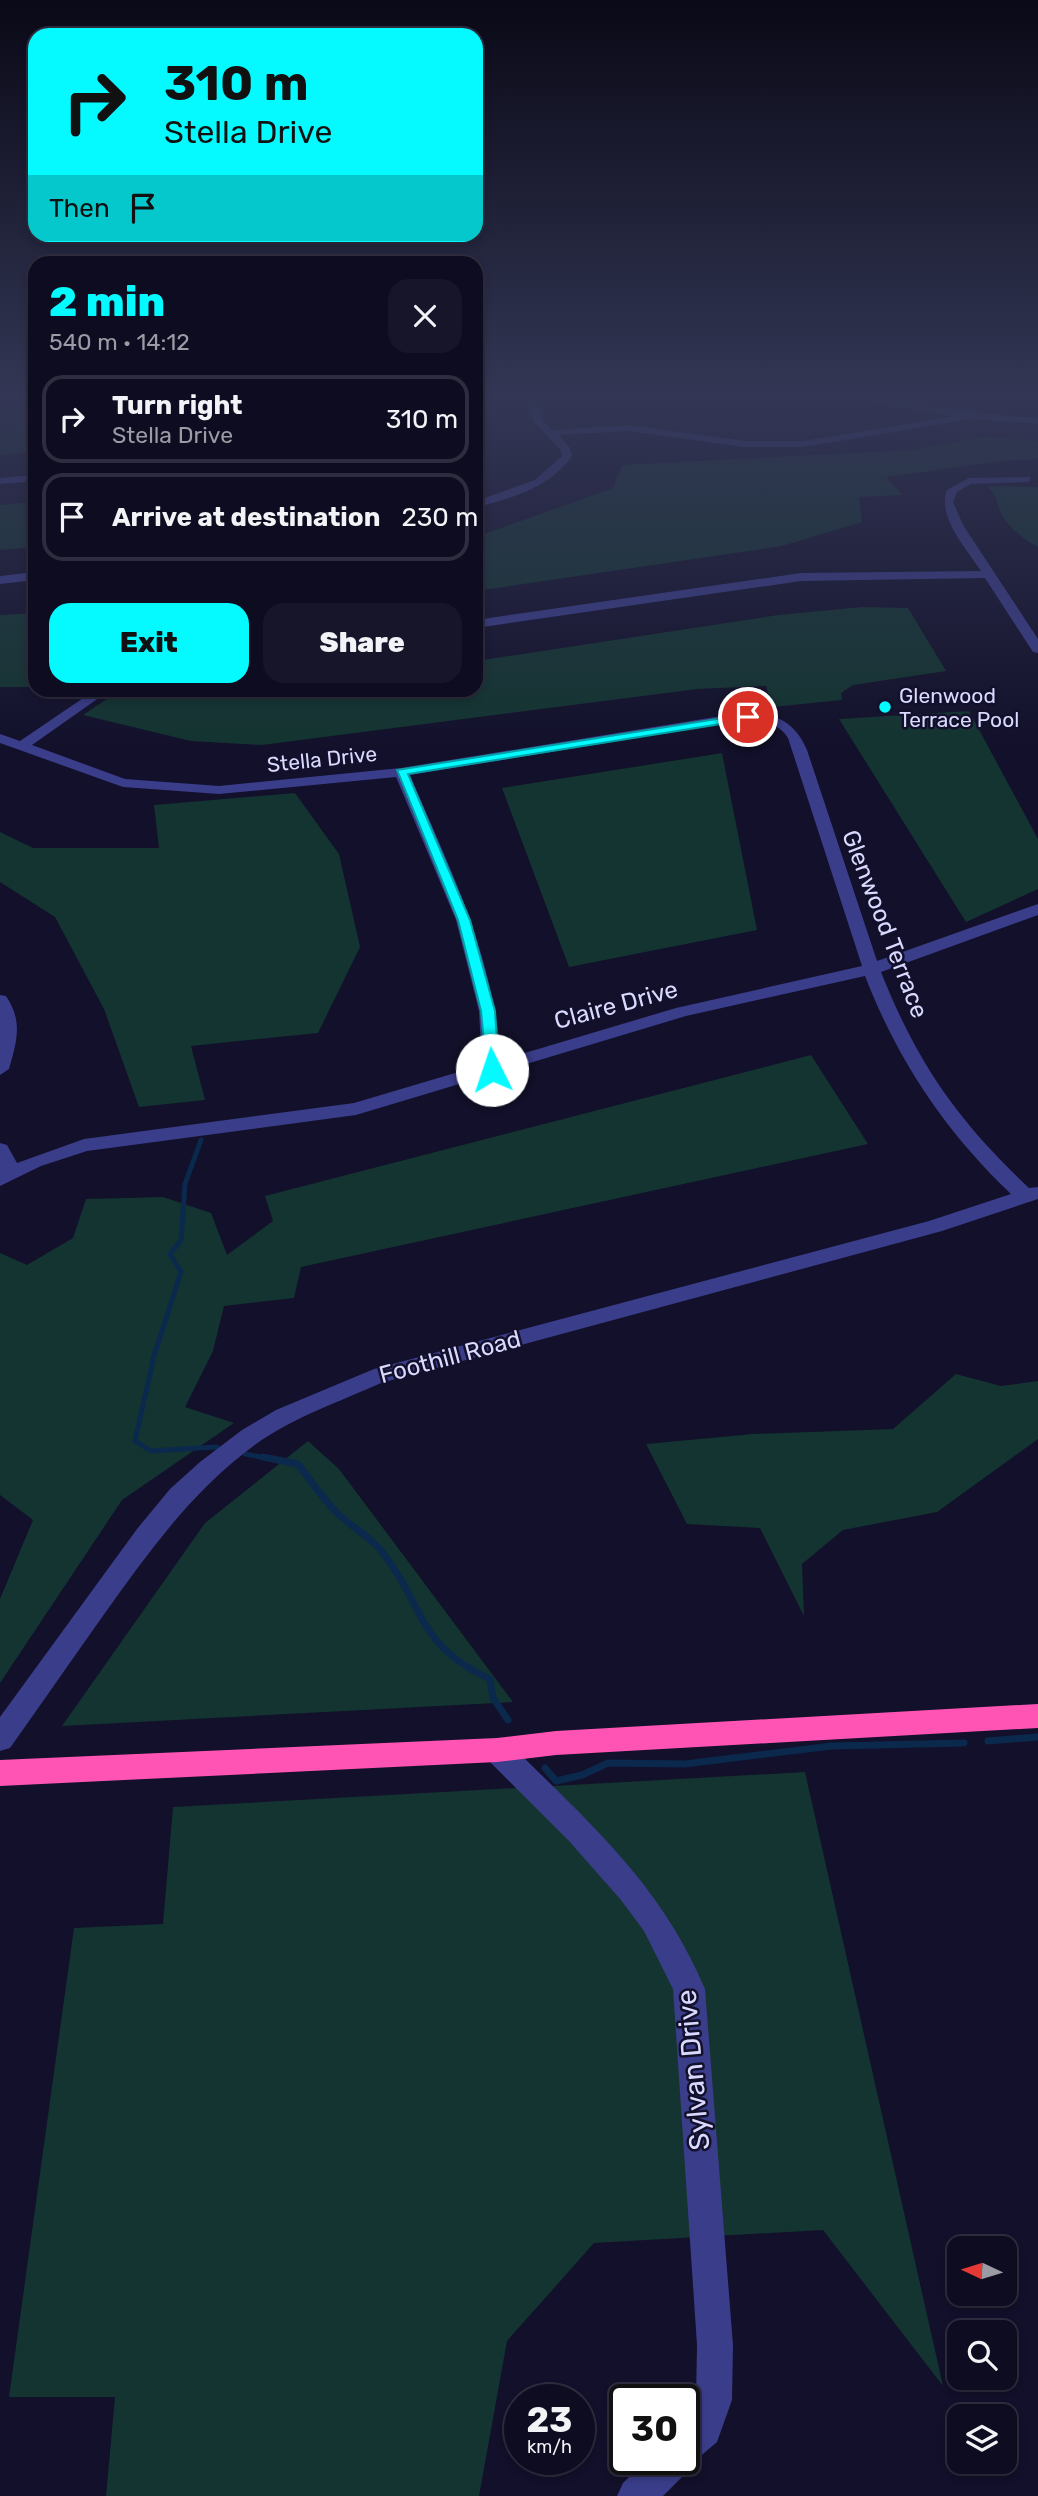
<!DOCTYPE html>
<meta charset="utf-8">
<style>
:root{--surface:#0e0c20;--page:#171529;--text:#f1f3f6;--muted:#9b9ba5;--line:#2e2c3e;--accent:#05faff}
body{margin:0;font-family:Rubik,sans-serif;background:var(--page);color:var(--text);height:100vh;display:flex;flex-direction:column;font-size:26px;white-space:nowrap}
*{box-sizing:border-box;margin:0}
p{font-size:23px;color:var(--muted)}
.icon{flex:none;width:38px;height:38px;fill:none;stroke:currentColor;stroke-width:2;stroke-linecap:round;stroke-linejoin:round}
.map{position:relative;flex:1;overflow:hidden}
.drawer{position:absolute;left:28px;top:256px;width:455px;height:441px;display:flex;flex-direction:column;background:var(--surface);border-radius:21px;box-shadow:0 4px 10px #0003,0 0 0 2px var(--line)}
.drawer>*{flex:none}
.banner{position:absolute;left:28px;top:28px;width:455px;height:214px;border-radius:21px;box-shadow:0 4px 10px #0003,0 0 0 2px var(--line);background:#05faff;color:#111;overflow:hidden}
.needle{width:46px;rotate:274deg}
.buttons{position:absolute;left:947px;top:2236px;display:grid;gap:14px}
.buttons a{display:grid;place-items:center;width:70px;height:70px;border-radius:14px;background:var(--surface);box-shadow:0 4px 10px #0003,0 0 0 2px var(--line);font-size:35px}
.speed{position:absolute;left:504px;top:2384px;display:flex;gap:14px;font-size:35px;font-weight:700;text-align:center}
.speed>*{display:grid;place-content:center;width:91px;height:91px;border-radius:50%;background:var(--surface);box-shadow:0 4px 10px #0003,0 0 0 2px var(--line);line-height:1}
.speed small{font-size:18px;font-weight:400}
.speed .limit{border:4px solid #111;border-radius:10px;background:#fff;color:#111}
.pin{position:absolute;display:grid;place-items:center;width:60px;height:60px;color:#fff;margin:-30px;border:4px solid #fff;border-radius:50%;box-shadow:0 2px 7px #0007}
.me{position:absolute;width:77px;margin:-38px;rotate:356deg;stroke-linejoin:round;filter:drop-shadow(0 0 5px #0008)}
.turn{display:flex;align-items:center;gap:24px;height:147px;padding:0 21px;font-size:32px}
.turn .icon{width:91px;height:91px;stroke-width:2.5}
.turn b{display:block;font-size:49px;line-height:60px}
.then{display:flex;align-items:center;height:66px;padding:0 21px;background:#0003;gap:14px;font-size:26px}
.round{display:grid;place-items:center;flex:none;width:74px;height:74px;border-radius:21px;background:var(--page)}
.summary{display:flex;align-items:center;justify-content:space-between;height:119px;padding:0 21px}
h1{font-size:42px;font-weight:800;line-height:52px;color:var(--accent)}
.primary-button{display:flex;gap:14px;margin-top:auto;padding:14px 21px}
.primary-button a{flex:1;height:80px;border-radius:21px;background:var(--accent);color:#111;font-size:28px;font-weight:800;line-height:80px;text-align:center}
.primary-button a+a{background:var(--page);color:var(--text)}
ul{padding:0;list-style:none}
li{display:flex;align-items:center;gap:21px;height:88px;margin:0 14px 10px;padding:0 7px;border:4px solid var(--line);border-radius:21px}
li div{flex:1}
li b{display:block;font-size:26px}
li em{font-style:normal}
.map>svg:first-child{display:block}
.green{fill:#133430}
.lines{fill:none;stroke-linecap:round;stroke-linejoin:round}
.stream-far1{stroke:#0b294d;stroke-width:5}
.stream{stroke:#0b294d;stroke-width:7}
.minor{fill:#3a3d8a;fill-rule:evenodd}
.highway{fill:#ff54b4;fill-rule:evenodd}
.route{fill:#05faff;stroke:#03a2a6;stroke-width:2}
.poi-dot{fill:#05faff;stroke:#12102a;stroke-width:2.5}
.labels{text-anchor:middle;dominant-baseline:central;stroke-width:5;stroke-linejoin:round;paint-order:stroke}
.far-poi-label{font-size:21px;fill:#dad9ff;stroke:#12102a;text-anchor:start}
.far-street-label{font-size:21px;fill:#dad9ff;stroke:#12102a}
.street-label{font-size:24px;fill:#dad9ff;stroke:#12102a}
.near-street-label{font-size:28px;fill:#dad9ff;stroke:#12102a}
</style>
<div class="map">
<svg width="1038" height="2496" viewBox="0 0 1038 2496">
<rect width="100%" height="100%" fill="#12102a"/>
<!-- green -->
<path class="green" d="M35,409v42l-35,4v-44z
M983,437l55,4v18l-36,2 -116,16 17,18 -44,2 3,25 -80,24 -306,45v-54l137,-49 9,-23 289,-15z
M987,486l51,1v60c-13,-7 -33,-22 -38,-36 -4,-12 -3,-15 -13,-25z
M35,502v45l-35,3v-45z
M863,607l45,1 38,63 -93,14 -12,8 1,7 -70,7 -6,-21 -69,3 -435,56 -71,-4 -108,-26 37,-25h356v-29l302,-46z
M35,613v74h-35v-72z
M969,711l69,128v50l-72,33 -127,-203z
M722,753l35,177 -188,37 -67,-179z
M295,793l44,61 21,93 -42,86 -127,13 14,54 -66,7 -35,-98 -49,-92 -55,-35v-50l33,16h126l-5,-43z
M811,1055l57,89 -567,123 -7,31 -70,8 -11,45 -28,56 49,16 -112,77 -122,183v-84l33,-79 -33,-25v-242l27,12 46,-27 13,-39 77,-2 48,16 16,42 46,-34 -8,-25z
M956,1374l45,12 37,-5v58l-101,73 -94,18 -41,34 2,52 -44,-88 -73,-4 -41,-80 107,-10 140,-5z
M308,1441l31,28 174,233 -451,24 143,-203z
M805,1772l138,614 -120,-156 -229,13 -87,98 -28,155h-373l9,-99h-106l65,-469 89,-4 10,-117z"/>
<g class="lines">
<!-- stream-far1 -->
<path class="stream-far1" d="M201,1140l-16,44 -4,56 -11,14 11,18 -27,84 -19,85 16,10 66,-4
M245,1454l27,5"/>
<!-- stream -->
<path class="stream" d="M263,1457l35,7c13,17 25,35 40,50 13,12 29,21 41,34 46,56 36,97 111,131l3,19 15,22
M988,1741l50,-4
M545,1768l11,13 26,-6 26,-12 77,1 147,-18 132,-3"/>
<!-- minor -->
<path class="minor" d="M528,399h10l5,21 9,10 77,-5 116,16h58l150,-25 -102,-17c62,0 124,16 187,19v6l-66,-5 -169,28h-58l-116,-16 -71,4 12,13 2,8c-23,32 -59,42 -96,51v-6l59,-21 27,-24 -2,-7 -27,-28z
M35,475v6l-35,3v-6z
M1030,477v4l-4,1 -55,2 -14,8 -4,10 10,23 75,114v14l-5,-1 -48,-74 -184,3 -325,47v-8l325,-47 180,-2c-15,-23 -44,-54 -34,-81l22,-12z
M35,572v8l-35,4v-8z
M95,690h15l-78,55 93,34 94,7 182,-18 339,-55c32,-1 54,6 67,37l70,211 161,-57v11l-157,57c36,91 77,149 148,216l9,-1v12l-96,32 -561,152c-42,19 -87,34 -125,61 -63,46 -106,106 -151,169 -32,45 -63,90 -95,135l-10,3v-34l137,-188 33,-40 30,-27 42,-32 34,-20 98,-41 555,-148 82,-27c-66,-63 -113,-133 -146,-218l-179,40 -330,99 -269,36 -46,15 -41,20v-43l7,2 10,18 67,-24 270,-36 128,-38 -3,-54 -23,-91 -60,-143 -177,17 -96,-7 -123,-44v-9l20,7zM740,721c19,0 37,0 48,17l74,228 -186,42 -175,52c-8,-107 -50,-188 -91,-285z
M0,995l6,1c17,25 11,45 3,73l-9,6z
M497,1738l10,3c80,80 153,141 198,248l28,356 -1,55 -15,42 -27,23 -3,7 -24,24h-46l6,-13 24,-24h37v-37l12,-22 1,-55 -24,-356 -29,-58 -23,-31 -52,-59 -82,-82 -4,-9 4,-9z"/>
<!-- highway -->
<path class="highway" d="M1038,1704v24l-482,27 -59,7 -497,24v-26l497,-22 59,-7z"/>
</g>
<!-- sky -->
<linearGradient id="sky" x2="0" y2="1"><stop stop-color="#0a0917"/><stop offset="0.53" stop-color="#333755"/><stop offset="1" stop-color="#333755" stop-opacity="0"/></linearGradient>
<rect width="1038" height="749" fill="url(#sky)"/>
<!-- route -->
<path class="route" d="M748,714l6,3 -2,2 -344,55 62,146 25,91 4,59 -12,3 -6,-62 -23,-91 -61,-150z"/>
<!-- markers -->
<circle class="poi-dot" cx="885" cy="707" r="7"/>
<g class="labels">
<!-- far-poi labels -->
<g class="far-poi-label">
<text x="899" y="695">Glenwood<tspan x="899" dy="24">Terrace Pool</tspan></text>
</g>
<!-- far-street labels -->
<g class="far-street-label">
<text transform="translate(322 759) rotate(-6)">Stella Drive</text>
</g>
<!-- street labels -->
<g class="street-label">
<text transform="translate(885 924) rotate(69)">Glenwood Terrace</text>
<text transform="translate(616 1005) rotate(-15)">Claire Drive</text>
<text transform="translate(450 1357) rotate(-15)">Foothill Road</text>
</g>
<!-- near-street labels -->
<g class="near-street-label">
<text transform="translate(693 2070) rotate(-95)">Sylvan Drive</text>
</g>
</g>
</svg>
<div class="buttons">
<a><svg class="needle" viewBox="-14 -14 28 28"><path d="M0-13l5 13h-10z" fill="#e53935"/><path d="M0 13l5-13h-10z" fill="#9b9ba5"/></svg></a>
<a><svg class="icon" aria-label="search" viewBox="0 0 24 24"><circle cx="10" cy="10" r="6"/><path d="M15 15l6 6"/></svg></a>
<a><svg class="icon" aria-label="layers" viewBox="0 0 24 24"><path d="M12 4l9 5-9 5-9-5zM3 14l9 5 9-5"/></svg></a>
</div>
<div class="speed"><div>23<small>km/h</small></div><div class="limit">30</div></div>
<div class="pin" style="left:748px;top:717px;background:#d93025"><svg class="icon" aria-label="arrive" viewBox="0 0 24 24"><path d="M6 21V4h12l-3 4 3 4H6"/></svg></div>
<svg class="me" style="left:492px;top:1070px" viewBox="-20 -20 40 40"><circle r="19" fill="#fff"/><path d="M0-13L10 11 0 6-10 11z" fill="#05faff"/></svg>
<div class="banner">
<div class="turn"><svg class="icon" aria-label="right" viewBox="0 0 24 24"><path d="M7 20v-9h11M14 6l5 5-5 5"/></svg><div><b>310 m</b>Stella Drive</div></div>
<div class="then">Then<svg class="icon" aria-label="arrive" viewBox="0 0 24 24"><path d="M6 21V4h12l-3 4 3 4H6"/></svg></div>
</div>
<section class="drawer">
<div class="summary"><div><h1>2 min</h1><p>540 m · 14:12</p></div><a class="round"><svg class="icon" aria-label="close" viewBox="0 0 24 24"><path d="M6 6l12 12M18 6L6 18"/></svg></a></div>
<ul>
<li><svg class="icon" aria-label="right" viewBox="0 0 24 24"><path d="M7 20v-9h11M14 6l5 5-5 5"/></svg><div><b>Turn right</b><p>Stella Drive</p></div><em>310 m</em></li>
<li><svg class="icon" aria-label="arrive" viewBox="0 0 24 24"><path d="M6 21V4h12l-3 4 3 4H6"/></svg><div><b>Arrive at destination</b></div><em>230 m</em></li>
</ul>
<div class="primary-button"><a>Exit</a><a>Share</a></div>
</section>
</div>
